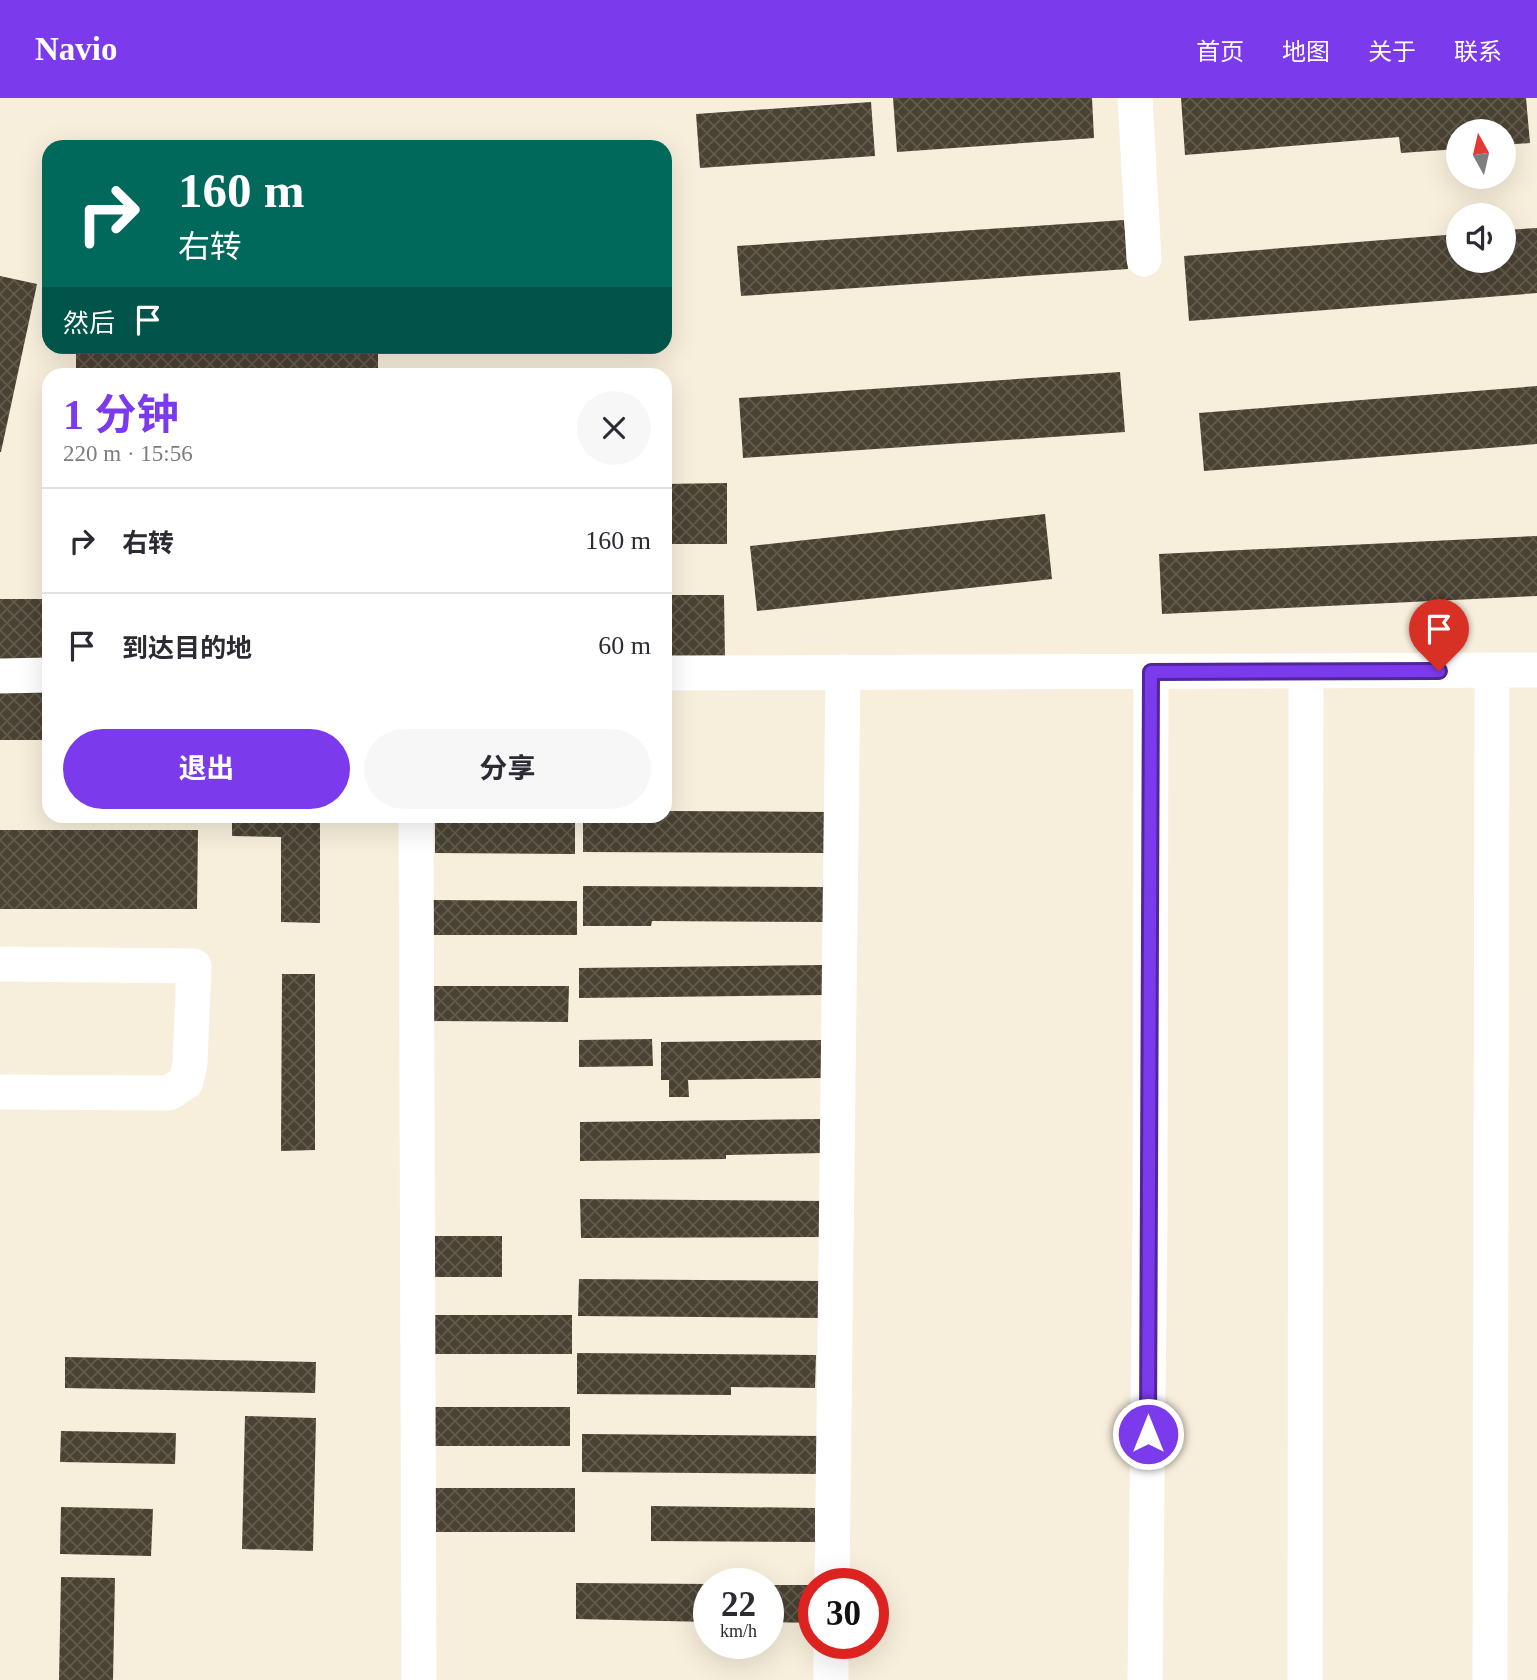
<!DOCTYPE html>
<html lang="zh">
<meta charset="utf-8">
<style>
:root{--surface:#fff;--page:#f7f7f7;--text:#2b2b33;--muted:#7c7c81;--line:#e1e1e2;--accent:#7c3aed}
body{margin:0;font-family:"Times New Roman","Noto Sans SC",serif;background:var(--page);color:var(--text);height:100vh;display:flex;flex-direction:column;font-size:26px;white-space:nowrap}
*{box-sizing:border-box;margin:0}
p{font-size:23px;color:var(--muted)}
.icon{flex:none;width:38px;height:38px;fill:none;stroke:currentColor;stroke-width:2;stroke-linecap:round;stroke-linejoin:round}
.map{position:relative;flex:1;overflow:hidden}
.side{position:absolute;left:42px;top:270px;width:630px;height:455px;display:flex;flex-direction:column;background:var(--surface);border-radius:21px;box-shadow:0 7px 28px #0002}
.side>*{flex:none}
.hud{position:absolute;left:42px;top:42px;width:630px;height:214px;border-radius:21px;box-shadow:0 7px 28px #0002;background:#00695c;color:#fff;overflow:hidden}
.needle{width:46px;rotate:352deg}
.controls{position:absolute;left:1446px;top:21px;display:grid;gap:14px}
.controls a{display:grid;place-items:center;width:70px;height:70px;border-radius:50%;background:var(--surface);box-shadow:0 7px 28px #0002;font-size:35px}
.speed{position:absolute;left:693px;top:1470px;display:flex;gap:14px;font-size:35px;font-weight:700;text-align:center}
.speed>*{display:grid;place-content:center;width:91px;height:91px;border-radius:50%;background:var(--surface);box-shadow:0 7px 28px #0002;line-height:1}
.speed small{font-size:18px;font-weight:400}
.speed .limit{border:10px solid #d22;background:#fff;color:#111}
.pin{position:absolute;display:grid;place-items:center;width:60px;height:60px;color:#fff;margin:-72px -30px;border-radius:50% 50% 50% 0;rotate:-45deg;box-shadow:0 0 7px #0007}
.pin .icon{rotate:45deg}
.me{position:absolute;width:77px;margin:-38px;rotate:0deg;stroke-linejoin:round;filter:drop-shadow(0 0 5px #0008)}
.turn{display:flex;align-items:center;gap:24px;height:147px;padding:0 21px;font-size:32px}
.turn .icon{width:91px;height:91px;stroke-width:2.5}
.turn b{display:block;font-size:49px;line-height:60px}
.then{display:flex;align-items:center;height:66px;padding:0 21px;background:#0003;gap:14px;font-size:26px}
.round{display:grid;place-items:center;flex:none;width:74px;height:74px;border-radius:37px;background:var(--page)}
.summary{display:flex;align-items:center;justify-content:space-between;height:119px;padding:0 21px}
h1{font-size:42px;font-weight:700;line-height:52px;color:var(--accent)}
.cta{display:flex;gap:14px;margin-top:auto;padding:14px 21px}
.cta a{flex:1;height:80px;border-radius:42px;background:var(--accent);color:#fff;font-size:28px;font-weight:700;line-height:80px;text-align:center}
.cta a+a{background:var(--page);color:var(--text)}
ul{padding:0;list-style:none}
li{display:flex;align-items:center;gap:21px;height:105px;padding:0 21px;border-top:2px solid var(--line)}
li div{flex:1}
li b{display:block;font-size:26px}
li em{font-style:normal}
header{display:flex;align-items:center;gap:42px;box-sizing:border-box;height:98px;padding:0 35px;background:var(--accent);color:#fff}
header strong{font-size:33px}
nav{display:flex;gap:38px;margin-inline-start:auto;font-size:24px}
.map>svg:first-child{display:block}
.building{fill:url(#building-cross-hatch)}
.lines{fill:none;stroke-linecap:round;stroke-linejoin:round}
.minor{stroke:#fff;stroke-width:35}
.route-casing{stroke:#51269a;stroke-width:18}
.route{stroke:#7c3aed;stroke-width:12}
</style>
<header>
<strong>Navio</strong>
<nav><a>首页</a><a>地图</a><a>关于</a><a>联系</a></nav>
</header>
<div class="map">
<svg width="1537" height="1582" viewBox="0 0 1537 1582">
<defs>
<pattern id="building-cross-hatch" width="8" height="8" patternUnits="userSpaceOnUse" patternTransform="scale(1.75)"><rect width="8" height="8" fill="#494132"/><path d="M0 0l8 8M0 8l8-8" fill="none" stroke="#625b4e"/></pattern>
</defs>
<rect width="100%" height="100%" fill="#f7eedb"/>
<!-- building -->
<path class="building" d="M893,0h199l2,40 -197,14z
M1181,0h345l4,45 -27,2v-14h-45v18l-57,4 -2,-16 -214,18z
M871,4l4,54 -175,12 -4,-54z
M1124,122l4,49 -387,27 -4,-50z
M1537,130v65l-348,28 -5,-65 274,-22v27h45v-31z
M0,178l37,8 -36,168h-1z
M76,248h302v28h-302z
M1120,274l5,60 -382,26 -4,-60z
M1537,288v58l-333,27 -5,-58z
M727,385v61h-62v-60z
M1045,416l7,65 -295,32 -7,-65z
M1537,438v60l-375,18 -3,-60z
M665,497h59l1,65 -60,1z
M0,501h49v65l-49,1z
M0,594h49v48h-49z
M665,713l164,1v41l-246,-1v-36h82z
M232,718h88v107l-39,-1v-85l-49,-1z
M435,721h140v35l-140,-1z
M0,732h198l-1,79h-197z
M583,788l244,1v35l-175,-1 -1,5h-68z
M430,802l147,1v34h-148z
M824,867v30l-245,3v-30z
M282,876h33v176l-34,1z
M430,888h139l-1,36 -138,-1z
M652,941l1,27 -74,1v-27z
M822,942v38l-134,2 1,17h-20v-17h-8v-38z
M823,1021v34l-97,2v4l-146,2v-39z
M580,1101l245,2v36l-244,1z
M428,1138h74v41h-74z
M579,1181l244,2v37l-245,-2z
M428,1217h144v39h-144z
M577,1255l239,2 -1,33 -84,-1v8l-154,-1z
M65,1259l251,5 -1,31 -250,-5z
M432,1309h138v39h-138z
M245,1318l71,2 -3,133 -71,-2z
M61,1333l115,2 -1,31 -115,-2z
M582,1336l240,2v38l-240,-2z
M433,1390h142v44h-142z
M651,1408l164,2v34l-164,-1z
M61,1409l92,2 -2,47 -91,-2z
M61,1479l54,1 -2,102h-54z
M576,1485l133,1v38l-133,-3z
M768,1487h46v38l-46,-1z"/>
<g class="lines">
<!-- minor -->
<path class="minor" d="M1135,0l9,161
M665,575l872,-3
M0,578l49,-1
M416,718l3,864
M0,866l194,2 -4,98 -4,18 -17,11 -169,-1
M832,1486l11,-912
M831,1582v-37
M1145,1582l5,-464 1,-544
M1305,1582l1,-1009
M1490,1582l2,-1009"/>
</g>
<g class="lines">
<defs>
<path id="route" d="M1148,1336l3,-762 288,-1"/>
</defs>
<!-- route casing -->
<use href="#route" class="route-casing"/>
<!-- route -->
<use href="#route" class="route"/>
</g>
</svg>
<div class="controls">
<a><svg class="needle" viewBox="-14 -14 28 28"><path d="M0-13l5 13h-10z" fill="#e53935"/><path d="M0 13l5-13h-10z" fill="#7c7c81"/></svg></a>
<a><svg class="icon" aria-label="sound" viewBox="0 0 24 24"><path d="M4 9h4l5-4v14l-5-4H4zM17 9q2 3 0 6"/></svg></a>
</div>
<div class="speed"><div>22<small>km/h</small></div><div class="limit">30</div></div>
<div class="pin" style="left:1439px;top:573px;background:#d93025"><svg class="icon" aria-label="arrive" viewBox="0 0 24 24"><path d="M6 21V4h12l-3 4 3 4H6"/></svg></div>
<svg class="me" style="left:1148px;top:1336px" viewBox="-20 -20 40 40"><circle r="17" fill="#7c3aed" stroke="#fff" stroke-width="3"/><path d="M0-11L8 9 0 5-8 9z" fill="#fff"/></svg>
<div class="hud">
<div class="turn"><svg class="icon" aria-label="right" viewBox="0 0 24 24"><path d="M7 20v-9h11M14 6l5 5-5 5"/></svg><div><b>160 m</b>右转</div></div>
<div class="then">然后<svg class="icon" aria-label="arrive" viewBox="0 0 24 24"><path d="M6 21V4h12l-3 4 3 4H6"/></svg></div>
</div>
<section class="side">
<div class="summary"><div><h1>1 分钟</h1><p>220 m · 15:56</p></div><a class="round"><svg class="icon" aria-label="close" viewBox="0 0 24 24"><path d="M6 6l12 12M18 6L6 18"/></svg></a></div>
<ul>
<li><svg class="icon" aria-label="right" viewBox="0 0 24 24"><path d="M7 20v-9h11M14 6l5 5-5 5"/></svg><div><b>右转</b></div><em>160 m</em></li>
<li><svg class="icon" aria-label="arrive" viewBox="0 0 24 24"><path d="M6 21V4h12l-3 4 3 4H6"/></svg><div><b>到达目的地</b></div><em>60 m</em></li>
</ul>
<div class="cta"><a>退出</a><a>分享</a></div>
</section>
</div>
